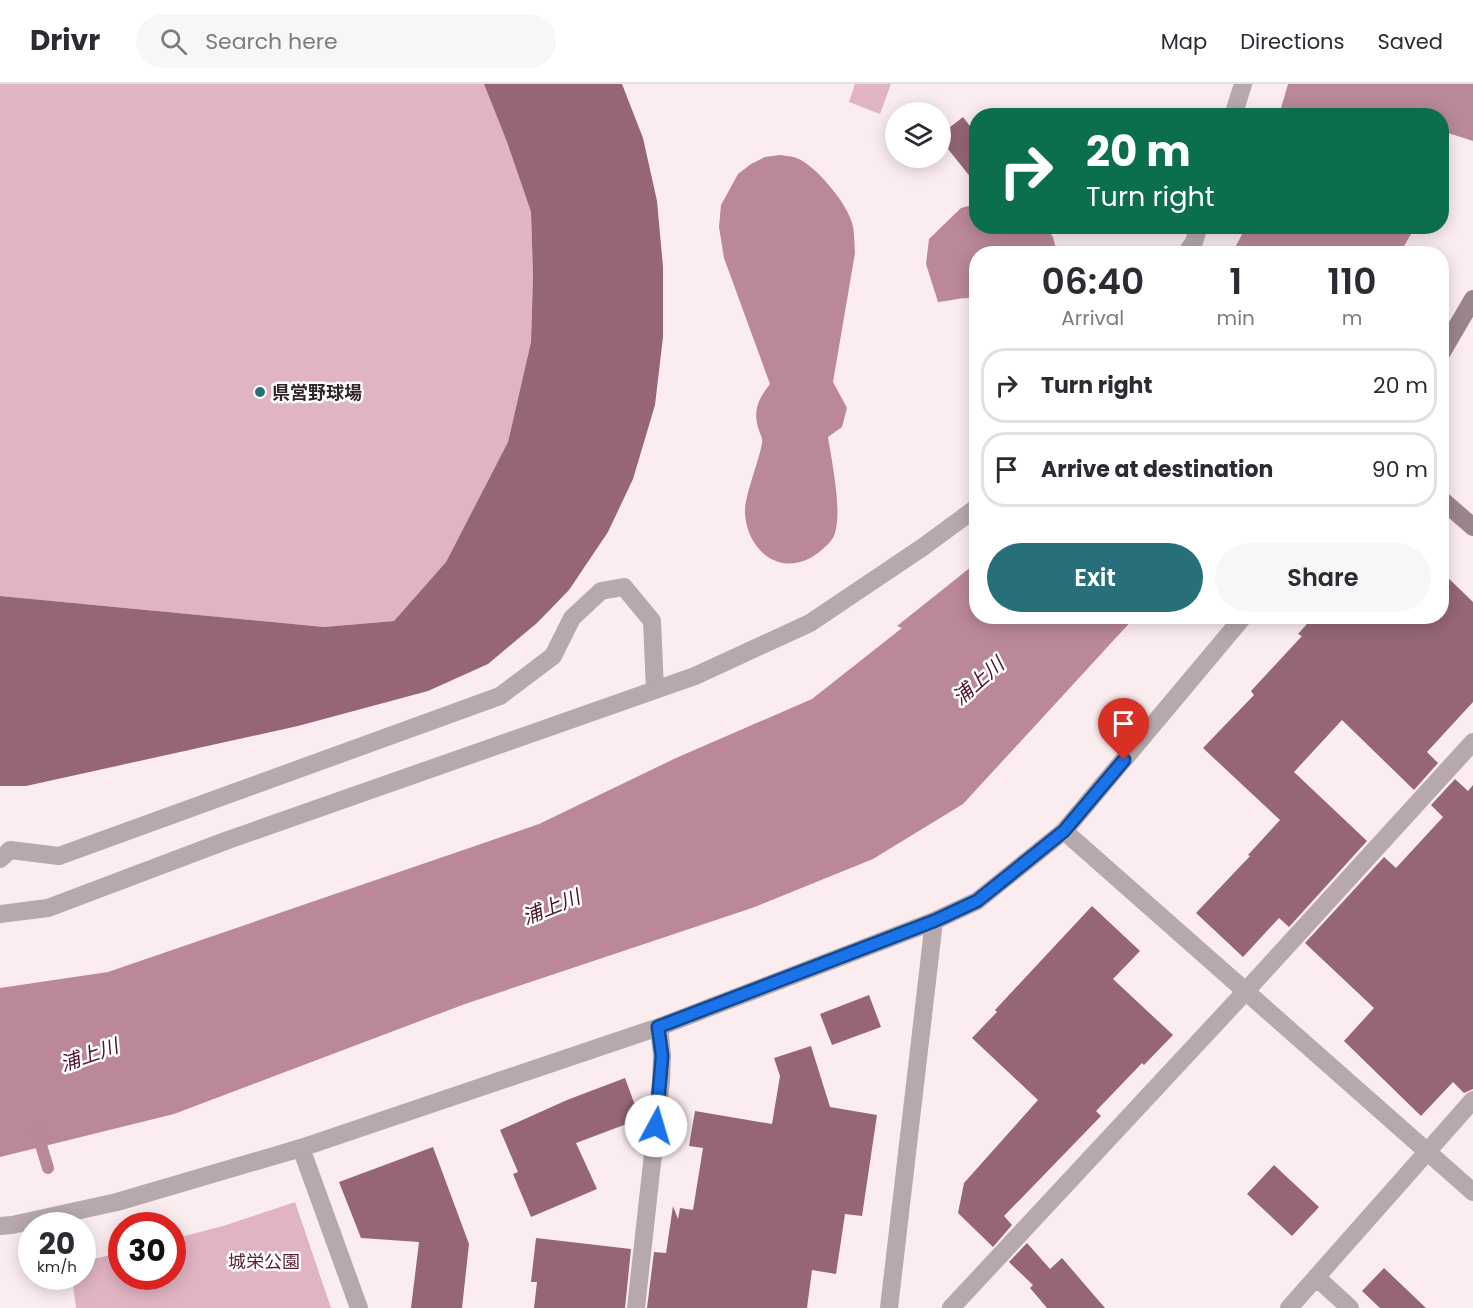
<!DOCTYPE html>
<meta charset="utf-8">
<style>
:root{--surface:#fff;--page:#f7f7f7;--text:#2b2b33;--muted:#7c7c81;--line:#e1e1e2;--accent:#27707a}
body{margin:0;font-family:Poppins,"Noto Sans JP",sans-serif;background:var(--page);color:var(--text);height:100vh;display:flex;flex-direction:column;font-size:22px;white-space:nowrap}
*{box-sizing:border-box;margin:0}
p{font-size:20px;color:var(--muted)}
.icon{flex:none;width:33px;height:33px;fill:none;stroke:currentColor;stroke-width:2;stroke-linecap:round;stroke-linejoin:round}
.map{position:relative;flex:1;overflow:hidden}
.drawer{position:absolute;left:969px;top:162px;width:480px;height:378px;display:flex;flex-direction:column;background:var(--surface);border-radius:24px;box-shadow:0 3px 15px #0003}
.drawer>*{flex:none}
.top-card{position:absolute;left:969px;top:24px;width:480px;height:126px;border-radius:24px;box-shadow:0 3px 15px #0003;background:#0b6e4f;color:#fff;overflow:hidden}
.fabs{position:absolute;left:885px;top:18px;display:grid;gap:12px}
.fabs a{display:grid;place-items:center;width:66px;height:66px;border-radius:50%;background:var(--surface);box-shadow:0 3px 15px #0003;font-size:30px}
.speed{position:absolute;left:18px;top:1128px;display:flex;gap:12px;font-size:30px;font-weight:700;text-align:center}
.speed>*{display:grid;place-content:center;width:78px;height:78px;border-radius:50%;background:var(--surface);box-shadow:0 3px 15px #0003;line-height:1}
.speed small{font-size:15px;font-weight:400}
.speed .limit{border:9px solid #d22;background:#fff;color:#111}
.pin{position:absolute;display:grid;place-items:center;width:51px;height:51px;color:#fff;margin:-62px -26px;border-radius:50% 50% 50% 0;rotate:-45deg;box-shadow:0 0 6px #0007}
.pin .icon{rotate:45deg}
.me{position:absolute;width:66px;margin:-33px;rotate:6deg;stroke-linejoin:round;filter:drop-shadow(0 0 4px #0008)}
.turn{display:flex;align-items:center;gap:21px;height:126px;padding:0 18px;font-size:27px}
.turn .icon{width:78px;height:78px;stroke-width:2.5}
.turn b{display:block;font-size:42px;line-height:51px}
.eta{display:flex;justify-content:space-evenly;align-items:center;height:102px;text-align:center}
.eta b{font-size:36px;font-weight:600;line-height:42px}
.cta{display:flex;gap:12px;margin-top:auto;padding:12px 18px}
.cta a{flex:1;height:69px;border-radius:36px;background:var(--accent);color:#fff;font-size:24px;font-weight:600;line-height:69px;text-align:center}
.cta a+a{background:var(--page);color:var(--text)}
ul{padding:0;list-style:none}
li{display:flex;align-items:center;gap:18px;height:75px;margin:0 12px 9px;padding:0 6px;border:3px solid var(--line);border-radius:24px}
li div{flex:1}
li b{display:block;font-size:22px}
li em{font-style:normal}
header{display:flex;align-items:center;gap:36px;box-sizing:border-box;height:84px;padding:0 30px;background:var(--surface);border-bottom:2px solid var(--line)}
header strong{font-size:28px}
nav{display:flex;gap:33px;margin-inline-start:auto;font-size:21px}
.search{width:420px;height:54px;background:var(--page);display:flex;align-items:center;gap:15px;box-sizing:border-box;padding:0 21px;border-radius:33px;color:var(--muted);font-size:22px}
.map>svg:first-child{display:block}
.green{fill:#e0b4c2}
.water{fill:#ba8898}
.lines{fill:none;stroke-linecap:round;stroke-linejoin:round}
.stream{stroke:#ba8898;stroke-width:12}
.building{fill:#966676}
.service{stroke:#b7a8ac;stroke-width:18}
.minor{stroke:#b7a8ac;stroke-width:18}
.tertiary{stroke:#b7a8ac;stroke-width:18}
.secondary{stroke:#9b858c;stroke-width:18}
.route-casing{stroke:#114b97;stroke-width:15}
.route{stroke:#1a73e8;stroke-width:10}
.poi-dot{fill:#27707a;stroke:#fefefe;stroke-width:2}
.labels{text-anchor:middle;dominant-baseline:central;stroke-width:5;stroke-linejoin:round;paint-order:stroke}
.poi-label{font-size:18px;font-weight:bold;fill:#312428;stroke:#fefefe;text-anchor:start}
.park-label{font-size:18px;fill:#5b1d37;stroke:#fefefe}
.water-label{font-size:20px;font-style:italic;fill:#4f122d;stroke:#fefefe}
</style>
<header>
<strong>Drivr</strong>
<div class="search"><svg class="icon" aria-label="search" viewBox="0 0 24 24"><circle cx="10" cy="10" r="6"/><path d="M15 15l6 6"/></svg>Search here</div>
<nav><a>Map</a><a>Directions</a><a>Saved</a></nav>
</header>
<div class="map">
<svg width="1473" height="1224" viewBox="0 0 1473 1224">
<rect width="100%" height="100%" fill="#fbecf0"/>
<!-- green -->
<path class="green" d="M0,0h484l23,58 24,70 2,64 -2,66 -23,100 -62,120 -52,59 -70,6 -324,-31z
M855,0h36l-11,30 -31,-12z
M295,1118l36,106h-255l-4,-31 10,-1 1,-14 38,-10 1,24h50l1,-37 50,-13z"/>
<!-- water -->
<path class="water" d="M1288,0h185v57l-28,-9 -3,10v-26l-163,-1z
M780,71c6,1 13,1 19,4 17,8 46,42 52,61 4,10 3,22 4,33l-22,129 14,26 -5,19 -14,10c4,26 14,72 7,96 -2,8 -11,15 -17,20 -35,26 -70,0 -73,-39 -1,-18 14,-52 17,-71 1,-6 -2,-8 -3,-13 -7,-19 0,-32 11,-46l-46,-126 -5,-31 2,-22 17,-31 13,-10 14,-7z
M976,120v22l70,1 7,10 4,16 -81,1v45c-13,-3 -25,2 -38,3l-12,-38 3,-25 32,-31z
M1246,143v-1l169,1 -15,26h-168z
M976,479v53l159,1 -172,187 -90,55 -121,49 -287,96 -291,110 -174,43v-169l108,-16 431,-148 137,-66 136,-59 90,-71 -5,-2z"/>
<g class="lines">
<!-- stream -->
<path class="stream" d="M37,1048l11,36"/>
</g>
<!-- building -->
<path class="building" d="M484,0h138l21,54 14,63 6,66v70l-8,68 -22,74 -25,53 -39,58 -32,33 -49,41 -60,27 -130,35 -272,60h-26v-190l324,31 70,-6 52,-59 62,-120 23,-100 2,-66 -2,-64 -24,-70z
M963,33l13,17v50l-36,-45v-4z
M1442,488l31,30v100l-46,50 11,11 -24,27 -72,-70 -48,52 73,69 -78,86 -10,-9 -36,39 -47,-44 54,-57 -2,-1 32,-35 -77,-72 51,-53 -3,-4 51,-55 -4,-2 16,-18h128z
M1455,695l13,12 5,-6v304l-9,4 -11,-11 -32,34 -77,-75 30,-33 -69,-65 79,-86 12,11 47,-51 -12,-12z
M1092,822l48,45 -27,28 60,56 -29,30 -2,-2 -46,48 5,5 -97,100 8,9 -19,22 -35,-34 6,-30 74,-83 -66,-62 25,-26 -2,-2z
M869,911l12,32 -49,18 -12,-31z
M811,962l19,61 47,8 -15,101 -17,-2 -9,60 -24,-4 -5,38h-160l7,-56 12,1 7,-47 5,13 2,-11 13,2 10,-62 -14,-2 6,-35 77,13 8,-48 -6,-18z
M625,994l15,41 -64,24 21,46 -66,28 -18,-43 5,-2 -18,-42 67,-30z
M433,1063l36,97 -7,64h-51l8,-66 -58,-4 -22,-56z
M1274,1081l45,42 -27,29 -45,-42z
M536,1154l95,11 -6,59h-91l3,-26h-6z
M1027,1159l23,26 12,-11 43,50h-58l-17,-20 3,-3 -24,-23z
M1384,1184l42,40h-46l-18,-17z"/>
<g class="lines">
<!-- service -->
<path class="service" d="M0,775l10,-9 49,6 441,-160 53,-40 19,-38 29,-27 23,-4 28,34 3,69"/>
<!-- minor -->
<path class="minor" d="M1233,32l10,-32
M1186,170l8,-12 5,-16
M1064,747l409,361
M0,830l48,-6 180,-68 467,-164 115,-53 113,-76 53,-39
M301,1064l58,160
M1316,1193l34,31
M636,1224l25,-227 1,-25 -3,-29
M951,1224l295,-317 227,-249
M1289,1224l184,-208"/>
<!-- tertiary -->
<path class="tertiary" d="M0,1142l12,-1 105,-23 184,-54 358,-121 275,-106 43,-20 87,-70 180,-215
M889,1224l45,-387"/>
<!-- secondary -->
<path class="secondary" d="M1442,268l31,-53
M1442,416l31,27"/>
</g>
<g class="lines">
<defs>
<path id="route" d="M656,1042l6,-70 -4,-29 276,-106 43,-20 87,-70 60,-71"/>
</defs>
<!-- route casing -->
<use href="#route" class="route-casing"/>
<!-- route -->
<use href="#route" class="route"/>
</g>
<!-- markers -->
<circle class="poi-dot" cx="260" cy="308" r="6"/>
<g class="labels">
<!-- poi labels -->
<g class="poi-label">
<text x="272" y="308">県営野球場</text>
</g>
<!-- park labels -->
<g class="park-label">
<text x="264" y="1177">城栄公園</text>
</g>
<!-- water labels -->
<g class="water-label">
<text transform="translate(978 597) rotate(-41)">浦上川</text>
<text transform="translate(551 823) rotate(-22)">浦上川</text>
<text transform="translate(89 971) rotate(-19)">浦上川</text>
</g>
</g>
</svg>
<div class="fabs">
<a><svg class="icon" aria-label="layers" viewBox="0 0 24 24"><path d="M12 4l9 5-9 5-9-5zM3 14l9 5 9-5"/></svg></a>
</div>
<div class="speed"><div>20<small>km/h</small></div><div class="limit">30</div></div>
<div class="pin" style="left:1124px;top:676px;background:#d93025"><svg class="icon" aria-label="arrive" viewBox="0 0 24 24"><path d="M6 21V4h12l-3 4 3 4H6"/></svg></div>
<svg class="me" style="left:656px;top:1042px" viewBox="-20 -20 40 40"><circle r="19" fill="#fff"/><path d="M0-13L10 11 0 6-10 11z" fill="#1a73e8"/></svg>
<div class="top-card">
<div class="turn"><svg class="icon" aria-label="right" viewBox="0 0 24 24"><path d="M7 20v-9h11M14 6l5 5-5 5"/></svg><div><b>20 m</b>Turn right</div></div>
</div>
<section class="drawer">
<div class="eta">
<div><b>06:40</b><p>Arrival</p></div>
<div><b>1</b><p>min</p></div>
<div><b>110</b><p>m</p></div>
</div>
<ul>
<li><svg class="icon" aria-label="right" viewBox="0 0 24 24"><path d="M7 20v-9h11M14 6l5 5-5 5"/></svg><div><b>Turn right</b></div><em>20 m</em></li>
<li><svg class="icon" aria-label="arrive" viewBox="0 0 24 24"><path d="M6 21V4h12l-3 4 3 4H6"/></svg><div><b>Arrive at destination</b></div><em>90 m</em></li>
</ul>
<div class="cta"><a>Exit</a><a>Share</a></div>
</section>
</div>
